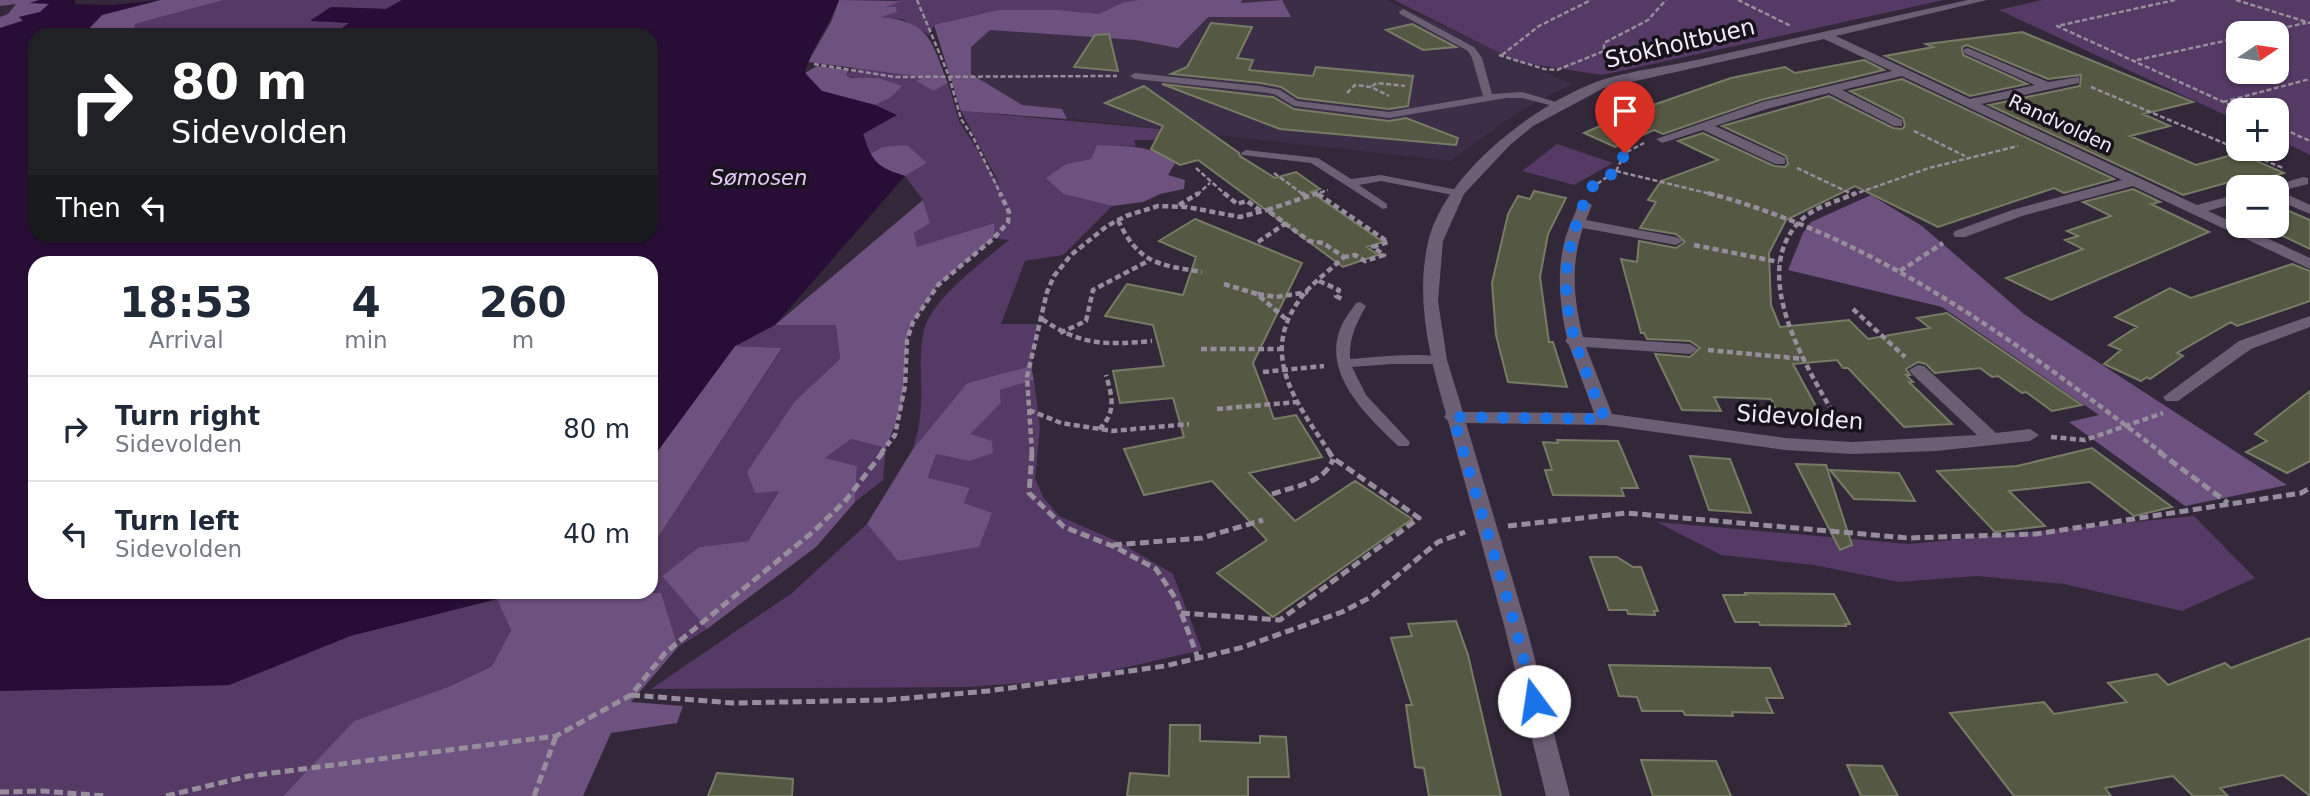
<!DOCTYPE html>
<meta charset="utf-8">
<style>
:root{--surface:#fff;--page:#f2f2f3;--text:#1f2937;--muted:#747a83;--line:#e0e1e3}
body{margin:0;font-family:"DejaVu Sans",sans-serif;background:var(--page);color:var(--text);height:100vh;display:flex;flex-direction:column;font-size:26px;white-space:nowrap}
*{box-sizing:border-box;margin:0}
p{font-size:23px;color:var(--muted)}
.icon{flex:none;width:38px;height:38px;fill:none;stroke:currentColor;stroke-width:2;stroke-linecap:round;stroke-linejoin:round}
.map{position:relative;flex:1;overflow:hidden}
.sheet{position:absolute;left:28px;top:256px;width:630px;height:343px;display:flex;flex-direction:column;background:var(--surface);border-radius:21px;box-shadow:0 2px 5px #0004}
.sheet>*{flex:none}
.guide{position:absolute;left:28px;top:28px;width:630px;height:214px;border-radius:21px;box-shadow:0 2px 5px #0004;background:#202124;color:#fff;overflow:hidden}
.needle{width:46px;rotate:77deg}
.fabs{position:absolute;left:2226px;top:21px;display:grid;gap:14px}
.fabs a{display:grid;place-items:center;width:63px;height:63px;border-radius:14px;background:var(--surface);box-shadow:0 2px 5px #0004;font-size:35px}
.pin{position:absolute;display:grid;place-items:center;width:60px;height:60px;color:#fff;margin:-72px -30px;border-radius:50% 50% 50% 0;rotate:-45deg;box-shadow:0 0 7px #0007}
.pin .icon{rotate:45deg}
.me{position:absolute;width:77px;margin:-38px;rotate:346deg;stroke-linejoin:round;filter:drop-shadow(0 0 5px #0008)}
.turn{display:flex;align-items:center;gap:24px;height:147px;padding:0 28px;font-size:32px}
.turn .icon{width:91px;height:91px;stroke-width:2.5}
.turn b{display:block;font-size:49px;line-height:60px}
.then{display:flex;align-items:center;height:66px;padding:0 28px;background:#0003;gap:14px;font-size:26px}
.eta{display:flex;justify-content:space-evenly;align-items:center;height:119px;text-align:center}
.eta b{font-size:42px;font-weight:600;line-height:49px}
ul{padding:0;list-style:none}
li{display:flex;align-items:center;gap:21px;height:105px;padding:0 28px;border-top:2px solid var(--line)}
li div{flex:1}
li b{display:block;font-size:26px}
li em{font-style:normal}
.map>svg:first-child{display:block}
.built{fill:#3c2e46}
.green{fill:#543a65;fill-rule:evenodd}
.forest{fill:#6d517f}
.water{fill:#280e37}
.building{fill:#555943;stroke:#787c64;stroke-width:2}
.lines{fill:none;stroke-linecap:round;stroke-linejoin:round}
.path-far2{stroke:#978e9d;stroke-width:2.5;stroke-dasharray:5 2.5;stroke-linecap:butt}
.path-far1{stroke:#978e9d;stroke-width:4.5;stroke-dasharray:6 3.5;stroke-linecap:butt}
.path{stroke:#978e9d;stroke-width:5;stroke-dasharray:9 4.5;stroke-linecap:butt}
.lane{fill:#6b5f74;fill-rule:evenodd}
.street{fill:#6b5f74;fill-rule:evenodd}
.route{stroke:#1a73e8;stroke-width:12;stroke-dasharray:0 21.6}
.labels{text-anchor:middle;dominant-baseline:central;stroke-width:7;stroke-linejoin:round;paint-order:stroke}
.far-street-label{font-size:19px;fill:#f3ecf8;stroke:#18131b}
.far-water-label{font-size:21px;font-style:italic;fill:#e3c9f5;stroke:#18131b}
.street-label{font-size:23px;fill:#f3ecf8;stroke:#18131b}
</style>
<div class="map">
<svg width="2310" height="796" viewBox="0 0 2310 796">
<rect width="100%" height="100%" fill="#33283a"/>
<!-- built -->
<path class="built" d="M1129,0h257l187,85 -21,8 -43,25 -58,43 -468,-52 -44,-89z"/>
<!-- green -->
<path class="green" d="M224,0h178l-16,9 -55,-2 -20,13 40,3 -19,12h-200l3,-11z
M899,0h240l-15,2 -25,12 -40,-4 -125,15 -5,10 -27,-16 -23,-2 5,-9z
M1394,0h550l-342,75 -84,-13z
M2042,0h268v155l-33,-16v-29h-39v11l-239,-111zM2238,33h39v39h-39z
M855,67l71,10 8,14 14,-8 11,38 42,66 -40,-76 199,18 -3,11h-23l2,6 -39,-1 -6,14 -25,5 -19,14 16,16 49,12 -49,49 -38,6 -24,63h37l-7,42 -64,17 -54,66c3,-11 6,-21 7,-32 4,-28 -3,-58 4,-87 9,-33 59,-68 85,-90l-15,-2 -1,-15 -76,25 -3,-15 16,-10 -7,-23 -18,-24 22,-13 -45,-16 -12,7 -7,-21 33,-18 -21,-10 15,-7 -3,-15c-13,-7 -28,-1 -41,-8z
M1557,144l56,19 -39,22 -52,-14z
M775,325h62l3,34 -45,42 -16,89 -31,51 -49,6 -37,29 45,53 -29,18 -17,-53 -14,-2h4v-44l131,-199 -47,-3z
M1034,380l6,48 -5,50 8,19 16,19 62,27 52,31 29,76 -127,29 -106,8 -318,2 141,-96 75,-69 32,37 65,-58 6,-14 -42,-10 8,-25 33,7v-27l32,-31 -1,-13z
M851,439l35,9 -3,32 -28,22 2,-36 -32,-8z
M2194,516l61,62 -73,33 -118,-27 -87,-8 -78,6 -85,-17 -93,-10 -64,-33 252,22z
M497,599l14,31 -19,36 -39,19 -99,36 -71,75h-283v-105l229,-6 121,-49z"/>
<!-- forest -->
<path class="forest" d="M0,0h40l-7,2 17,1 -10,9 -20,5 4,3 -24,8v-11l8,-3 8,-10 -16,2z
M160,0h64l-89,24 -3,11h-49l18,-20z
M839,0l62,1 -15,6h10l1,5 -16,5c51,5 50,25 67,66l-14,8 -18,-10 8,-4 -116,-15 23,-40z
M1139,0h103l-1,3 41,-3 9,17h-83l-30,31 -42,-8 -146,-10 -19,17v27l51,31 40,4 5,10 -106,-8 -27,-86 64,-15h61l40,4 25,-12z
M817,66l32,4 -3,5 5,3h27l24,8 -12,12 -15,7 -54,-14 -16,-18z
M907,145l20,18 -22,13 -24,-8 -11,-14 12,-7z
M1097,145c29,1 54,0 79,17l-8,13 17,5 -1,9 -24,5 -17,8 -31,4 -49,-12 -17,-16 20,-14 25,-5z
M1871,195l51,31 102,88 263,171 -102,21 -116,-84 30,-7 -157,-108 -154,-37 15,-37 8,-11z
M923,200l7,23 -16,10 3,14 77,-24v15l-56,47 -25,37 -6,18 -5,66 -16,42 -35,-9 -26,19 32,8 -2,36 -39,45 -109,82 -45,-53 37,-29 49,-6 31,-50 -24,2 -8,-21 48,-71 45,-42 -4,-34h-61z
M735,346l47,2 -131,200v-88z
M1031,366l3,14 -34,10 1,13 -31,31 22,7 1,12 -24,8 -33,-7 -8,24 42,10 -6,15 28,10 -13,34 -81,14 -31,-37 46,-75 54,-66z
M517,592l144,1 17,54 -47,55 52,4 -6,17 -66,10 -28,63h-300l71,-75 99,-36 39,-19 19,-36 -14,-31z"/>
<!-- water -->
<path class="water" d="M40,0h35v4l36,1 49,-5 -58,15 -19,20h-48v199h616v-199h-319l17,-12 -39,-2 21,-14 55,2 16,-9h437c-9,25 -28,48 -34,73l17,18 53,14 22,10 -34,19c9,28 14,33 42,42l-130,149 -40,21 -84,114v-198h-616v330h482l-20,7 -147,37 -121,49 -229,6v-663l23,-7 -4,-4 21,-5 9,-8 -20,-1z"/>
<!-- building -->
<path class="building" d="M1211,23l41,4 -15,31 16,2 -4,10 64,6 3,-9 97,9 -5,30 -19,3 -91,-11 -17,-11 -20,-4 -90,-9 16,-7z
M1412,24l44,23 -33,3 -37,-20z
M2022,32l171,70 -50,12 27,12 -40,10 66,29 43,-12 45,20 -36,10 -15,-2 -50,14 -194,-90 91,-19 1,-11 -33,4 -81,-34 -5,2 1,8 64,29 -57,12 -85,-40 48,-9 -7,-3z
M1109,34l9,37 -44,-4 21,-32z
M1864,60l20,10 -123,30 -98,34 -9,-4 -39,17 -31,-14 23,-10 -3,-1 127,-44 54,-11 10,6z
M1902,79l212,100 -50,14 -10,-5 -116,39 -83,-41 -69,34 -17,33 2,52 9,22 69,-7 19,19 62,-11 -13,-10 30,-5 135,92 -30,6 -26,-19 -4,1 -24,-17 -6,1 -12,-9 -45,5 -9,-9 -8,-2 -12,7 4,6h-4l7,7h-4l43,42 -48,3 -56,-59h-5l-6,-8 -44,4 31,57 -43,-2 -10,-20 -57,-2 7,14 -39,-1 -27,-56 35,3 10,-9 -10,-7 -43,-2 -3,-6h-3l-20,-74 16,3 2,-21 37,7 9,-6 -9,-8 -36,-6 16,-26 -8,-2 13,-19 57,-21 -40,-19 25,-8 71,33 11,1 3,-3 -2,-8 -64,-30 107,-30 64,32 9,1 3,-3 -2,-8 -53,-27z
M1162,84l111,13 21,12 95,12 17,-3 52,20 -2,7 -176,-16z
M1144,86l95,67 1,3 35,22 21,-6 24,17 -9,3 72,50 -16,5 11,8 -35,12 -145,-107 -18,5 -29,-16 12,-23 -58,-23z
M2133,189l27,13 -9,2 58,28 -158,68 -45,-22 77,-29 -18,-9 13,-4 -11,-5 44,-15 -28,-14z
M1534,191l32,7 -18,36 -8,43 9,65h4l14,45 -59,-5 -12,-47 -4,-52 16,-69 10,-18 12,3z
M2277,206l33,14v29l-33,-16z
M1195,219l107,44 -49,100 21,56 22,-4 26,42 -73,16 46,48 60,-40 57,38 -139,98 -56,-44 50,-33 -55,-59 -68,14 -20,-46 60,-12 -11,-39 -53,5 -7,-32 51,-5 -11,-41 -48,-9 22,-32 56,11 13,-38 -37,-16z
M2292,264l18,7v30l-73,25 -6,-4 -54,31 6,3 -33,23 -3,-2 -6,4 -37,-17 17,-14 -12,-5 28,-18 -22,-10 55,-29 21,10z
M2310,391v70l-23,12 -41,-21 21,-11 -12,-7z
M1557,440l61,1 20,47h-17l3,8 -71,-1 -8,-25h7l-9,-28 15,1z
M2092,448l80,59 -38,9 -44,-34 -81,9 36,35 -50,6 -58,-61 80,-5z
M1690,456l40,3 21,54 -42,-3z
M1796,464l30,1 26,80 -12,5z
M1830,470l69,3 16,28 -61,-2z
M1590,557h27l16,10h8l17,44h-4l1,4 -27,-1 -1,-4h-18z
M1745,593l89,1 16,30h-5l1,2 -86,-1 -1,-3h-24l-12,-27h23z
M1456,621l12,34 33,141h-72l-5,-28 -9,-1 -9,-62h6l-21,-67 21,-2 -4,-12z
M2310,638v158l-27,-21 -63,13 8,8h-35l-20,-20 -68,12 6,8h-97l-64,-83 94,-11 10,12 73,-12 -19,-19 49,-9 11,11 57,-22 6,5z
M1609,665l161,3 13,30h-17l7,15 -41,-1 1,4 -48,-1 -2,-4h-41l-5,-14 -18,-1z
M1170,725h30v16l60,2v-7l26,1 3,40h-41v19h-121l3,-23 39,3z
M1641,760l75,1 15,35h-78z
M1847,765l35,1 16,30h-37z
M717,773l76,6 -1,17h-84z"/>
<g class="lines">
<!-- path-far2 -->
<path class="path-far2" d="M917,0l32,76 12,43 12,18 28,58
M1738,0l53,26
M2175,0l-118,26 184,84
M2236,0l74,23
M2258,33l48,-10
M1499,55l45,14 13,1 47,-19v-8l44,-23 18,-20
M1502,55l37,-29 52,-26
M2137,60l101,-22
M814,64l81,13 222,-1
M1372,86l5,-3 28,3
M2091,87l192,81
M1347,93l8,-8 16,2 18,9
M2223,102l87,-23
M2277,126l33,15
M1914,131l51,25
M1196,168l30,27
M1797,168l55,26
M1616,171l99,24
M1274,173l30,22
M1591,188l25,-17 9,-18 19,-10
M1197,195l13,-12
M1313,195l15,-5
M1852,195l77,-27 89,-22"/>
<!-- path-far1 -->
<path class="path-far1" d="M1224,193l13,11 10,-3 14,10
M1302,193l5,4
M1318,193l-51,17 42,31 14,2 21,14c-15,14 -35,28 -46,45 -39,56 1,104 32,151
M1708,193c175,47 312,152 454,260
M1318,194l70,48 -15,5 11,8 -19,6 -10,-6 -11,2
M1179,205l20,-12
M1118,220c20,43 40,45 84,52
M1258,242l28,-19
M1694,245l85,17
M1900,271l43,-28
M1319,281l20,9 -3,6 8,4
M1224,284l33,10 30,26
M1258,294l18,3 32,-5
M1853,309l52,48
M1042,319c39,27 65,26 110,22
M1060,333l26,-12 7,-31 55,-29
M1201,349h79
M1708,350l96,9
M1263,372l61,-6
M1217,409l80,-7
M1029,410l32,13 52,8 76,-7
M1842,428c-31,-54 -102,-160 -35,-213 14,-10 34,-15 49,-22
M1099,429c18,-16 13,-33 7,-54
M2051,437l34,3 78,-27
M881,453l14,-18 10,-49 2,-46 6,-18 25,-37 56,-47 14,-16 1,-10 -9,-19
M1032,453l-5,-76 20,-85 7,-16 17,-21 36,-29 19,-10 32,-10 29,1 53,10 27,-7"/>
<!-- path -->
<path class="path" d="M1032,452l-3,41 35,34 51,20 41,22 20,30 22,59
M2159,452l69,51
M1272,494c21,-7 53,-11 61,-35
M1508,526l119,-13 281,25 128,-4 265,-41 9,-5
M1113,545l89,-7 61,-18
M1181,613l99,7 139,-102 -86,-60 -4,-6
M631,695l102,8 153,-3 102,-9 177,-25 75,-18 102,-36 29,-15 67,-55 27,-10
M0,792l43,-1 62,5
M166,796l83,-20 307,-40 75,-41 34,-42 149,-122 32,-31 37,-48
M534,796l22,-60"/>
<!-- lane -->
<path class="lane" d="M1403,9l71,38 8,11 10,36 30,-2 44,13 -5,3 -39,-10h-16l-117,20 -95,-12 -20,-12 -14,-2 -125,-13 -5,-3 5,-3 125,13 20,4 17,11 92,11 94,-16 -11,-38 -4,-7 -68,-37 -1,-2z
M1246,150l72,8 33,21 30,-4 77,15 6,3 -6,3 -77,-15 -22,4 28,19v4l-4,1 -72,-46 -69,-8 -1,-2z
M1360,302l6,4c-10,18 -17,32 -16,53 18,-1 84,-9 96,1l-7,4h-47l-40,3 14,28 42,45 2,3 -2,3h-10c-31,-30 -77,-72 -57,-119 3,-8 10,-16 15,-24z"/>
<!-- street -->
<path class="street" d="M1968,0h19l-151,36 134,63 65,-14 -71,-32v-4l4,-1 80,34 31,-5v6l-98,21 216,101 41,-11v8l-30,9 102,47v11l-177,-83 -111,30 -57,21h-10l-2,-3 2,-3 57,-21 110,-30 -220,-104 -60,14 60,30v6h-8l-65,-33 -59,15 -55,18 70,32v6h-10l-72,-34 -41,13 -6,-4 106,-37 130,-31 -68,-32 -220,49 -71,38 -24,20 -45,48 -21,47 -5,60 9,59 16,52 131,1 -25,-68 -4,-4 2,-3c-9,-40 -12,-83 6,-120 4,-8 3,-14 12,-17l7,4 -6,15 90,17 7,4 -7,4 -93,-17c-13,36 -9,73 0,109l107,7 8,5 -8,5 -104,-7 26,67 173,24 67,4 125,-7 -65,-61 -3,-4 9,-5 6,1 72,67 34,-4 9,6 -9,6 -94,10 -84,3 -67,-4 -180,-25 -139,-2 60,202 44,171h-24l-42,-171 -56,-204 -4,-4 2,-3c-16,-56 -31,-113 -18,-172 16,-68 105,-136 168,-160 31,-11 80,-17 114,-25 86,-19 171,-38 258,-57z
M2303,177l5,1v6l-28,7 30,14v9l-33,-14v-13h-6z
M2310,316v11l-59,22 -73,52h-12l-3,-4 76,-56z"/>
</g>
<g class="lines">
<!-- route -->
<path class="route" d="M1534,701l-19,-76 -62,-208 152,2c-37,-89 -57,-134 -16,-228 5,-9 18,-12 25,-19 5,-5 8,-13 11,-19"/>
</g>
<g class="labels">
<!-- far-street labels -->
<g class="far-street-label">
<text transform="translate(2061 123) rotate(25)">Randvolden</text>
</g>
<!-- far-water labels -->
<g class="far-water-label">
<text x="759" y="178">Sømosen</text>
</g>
<!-- street labels -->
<g class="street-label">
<text transform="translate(1680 43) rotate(-13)">Stokholtbuen</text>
<text transform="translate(1800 417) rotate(4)">Sidevolden</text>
</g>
</g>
</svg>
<div class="fabs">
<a><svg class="needle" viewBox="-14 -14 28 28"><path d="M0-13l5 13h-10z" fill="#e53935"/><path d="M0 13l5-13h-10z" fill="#747a83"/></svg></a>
<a>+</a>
<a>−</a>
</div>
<div class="pin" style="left:1625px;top:153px;background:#d93025"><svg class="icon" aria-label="arrive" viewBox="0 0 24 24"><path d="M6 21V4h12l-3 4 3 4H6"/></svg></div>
<svg class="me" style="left:1534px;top:701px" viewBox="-20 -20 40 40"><circle r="19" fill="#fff"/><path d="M0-13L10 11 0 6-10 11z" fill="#1a73e8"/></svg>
<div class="guide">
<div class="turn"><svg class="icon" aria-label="right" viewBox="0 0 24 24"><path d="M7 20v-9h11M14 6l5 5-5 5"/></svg><div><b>80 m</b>Sidevolden</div></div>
<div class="then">Then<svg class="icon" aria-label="left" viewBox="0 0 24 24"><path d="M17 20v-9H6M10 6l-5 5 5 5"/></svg></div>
</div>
<section class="sheet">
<div class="eta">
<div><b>18:53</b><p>Arrival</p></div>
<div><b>4</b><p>min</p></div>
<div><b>260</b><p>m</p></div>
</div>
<ul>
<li><svg class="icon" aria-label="right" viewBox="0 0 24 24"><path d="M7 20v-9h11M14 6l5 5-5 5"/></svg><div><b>Turn right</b><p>Sidevolden</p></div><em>80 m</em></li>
<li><svg class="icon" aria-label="left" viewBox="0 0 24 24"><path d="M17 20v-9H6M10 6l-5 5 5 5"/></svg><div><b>Turn left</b><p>Sidevolden</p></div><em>40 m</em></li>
</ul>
</section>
</div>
